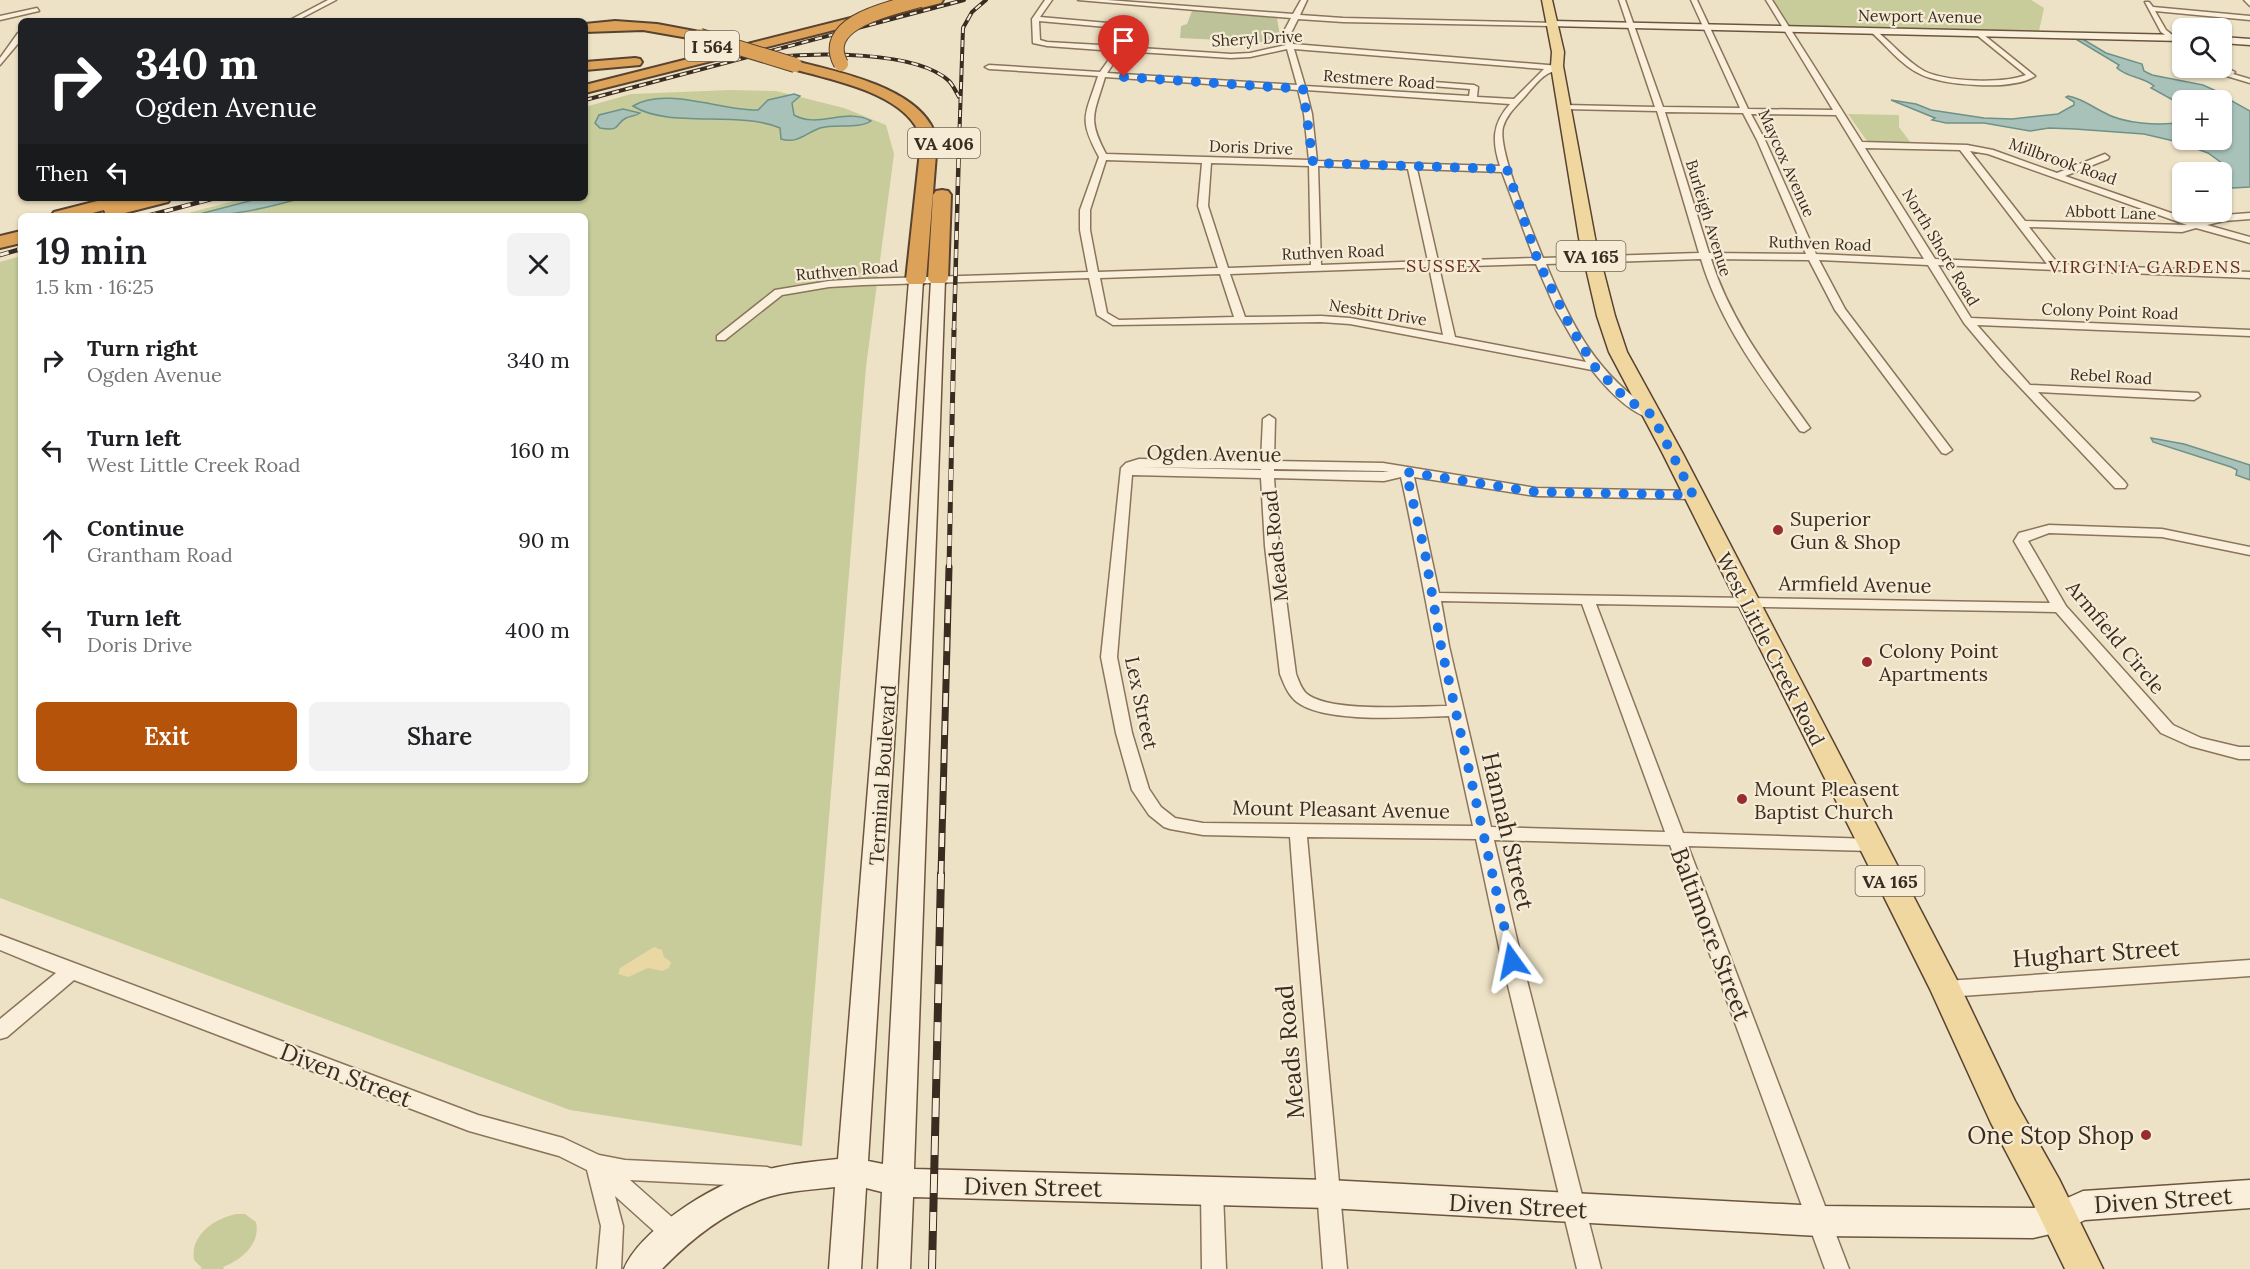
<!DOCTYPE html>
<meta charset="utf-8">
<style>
:root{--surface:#fff;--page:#f2f2f2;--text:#202124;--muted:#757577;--accent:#b45309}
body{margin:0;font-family:Lora,serif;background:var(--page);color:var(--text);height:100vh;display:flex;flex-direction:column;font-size:22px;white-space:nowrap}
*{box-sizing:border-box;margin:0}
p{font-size:20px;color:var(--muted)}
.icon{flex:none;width:33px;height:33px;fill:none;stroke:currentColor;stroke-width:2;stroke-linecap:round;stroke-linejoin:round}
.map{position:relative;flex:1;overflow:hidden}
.side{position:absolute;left:18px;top:213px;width:570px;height:570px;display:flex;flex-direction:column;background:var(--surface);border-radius:9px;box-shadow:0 2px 4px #0004}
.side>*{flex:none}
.banner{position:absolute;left:18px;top:18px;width:570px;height:183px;border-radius:9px;box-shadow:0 2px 4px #0004;background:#202124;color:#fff;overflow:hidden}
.controls{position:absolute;left:2172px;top:18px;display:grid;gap:12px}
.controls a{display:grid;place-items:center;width:60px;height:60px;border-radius:9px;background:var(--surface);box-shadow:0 2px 4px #0004;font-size:30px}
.pin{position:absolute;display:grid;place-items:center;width:51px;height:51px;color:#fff;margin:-62px -26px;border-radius:50% 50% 50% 0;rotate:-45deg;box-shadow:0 0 6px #0007}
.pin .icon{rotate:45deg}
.me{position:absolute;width:66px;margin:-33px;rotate:348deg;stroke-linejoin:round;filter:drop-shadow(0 0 4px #0008)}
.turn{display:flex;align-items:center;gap:21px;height:126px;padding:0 18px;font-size:27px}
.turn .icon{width:78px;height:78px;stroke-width:2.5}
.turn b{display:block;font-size:42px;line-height:51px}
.then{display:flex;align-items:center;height:57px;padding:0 18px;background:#0003;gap:12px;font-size:22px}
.round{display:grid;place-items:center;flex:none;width:63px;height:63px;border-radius:9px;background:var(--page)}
.head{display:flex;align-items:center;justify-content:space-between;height:102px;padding:0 18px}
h1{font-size:36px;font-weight:600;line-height:45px}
.action{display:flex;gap:12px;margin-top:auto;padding:12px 18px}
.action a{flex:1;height:69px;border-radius:9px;background:var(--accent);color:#fff;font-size:24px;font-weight:600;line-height:69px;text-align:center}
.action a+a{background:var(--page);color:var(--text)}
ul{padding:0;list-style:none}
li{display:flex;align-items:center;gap:18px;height:90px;padding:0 18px}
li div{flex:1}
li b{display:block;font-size:22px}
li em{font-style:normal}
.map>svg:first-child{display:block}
.green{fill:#c7cc9a}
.sand{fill:#e9d7a4}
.cemetery{fill:#bdc299}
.water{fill:#a8c2ba;stroke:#6e9188;stroke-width:1.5}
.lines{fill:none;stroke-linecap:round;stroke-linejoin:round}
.street-casing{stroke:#8a745c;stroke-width:3}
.secondary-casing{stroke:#6c553f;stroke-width:3}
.primary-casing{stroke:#584230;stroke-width:3}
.highway-casing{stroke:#584230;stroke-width:4}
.street{fill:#f9efda;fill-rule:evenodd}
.secondary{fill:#f9efda;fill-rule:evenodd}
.primary{fill:#f0d79f;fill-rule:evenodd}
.highway{fill:#dca259;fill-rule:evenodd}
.rail-far4-casing{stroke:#3a2c20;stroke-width:4}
.rail-far3-casing{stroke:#3a2c20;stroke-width:4.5}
.rail-far2-casing{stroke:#3a2c20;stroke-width:5}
.rail-far1-casing{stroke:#3a2c20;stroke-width:7}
.rail-casing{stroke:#3a2c20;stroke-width:8}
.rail-far4{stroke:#f6ecd6;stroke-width:2;stroke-dasharray:7;stroke-linecap:butt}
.rail-far3{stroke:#f6ecd6;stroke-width:3;stroke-dasharray:9;stroke-linecap:butt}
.rail-far2{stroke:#f6ecd6;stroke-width:4;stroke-dasharray:11;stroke-linecap:butt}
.rail-far1{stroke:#f6ecd6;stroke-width:4.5;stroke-dasharray:14;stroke-linecap:butt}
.rail{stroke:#f6ecd6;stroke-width:6;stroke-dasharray:19;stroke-linecap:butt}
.highway-bridge-casing{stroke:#584230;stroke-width:16;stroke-linecap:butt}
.highway-bridge{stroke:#dca259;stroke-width:14}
.route{stroke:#1a73e8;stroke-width:10;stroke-dasharray:0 18}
.poi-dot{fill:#982c2e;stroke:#f6ecd6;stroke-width:2}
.labels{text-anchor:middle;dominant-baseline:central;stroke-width:4.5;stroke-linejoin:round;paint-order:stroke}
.far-street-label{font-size:16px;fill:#3a2c20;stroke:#f6ecd6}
.shield{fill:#f6ecd6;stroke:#726657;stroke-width:1.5}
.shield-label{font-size:18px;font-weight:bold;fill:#3a2c20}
.far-neighbourhood-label{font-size:18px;letter-spacing:1.5px;fill:#662e1f;stroke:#f6ecd6}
.street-label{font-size:20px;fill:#3a2c20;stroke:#f6ecd6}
.poi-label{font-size:20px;fill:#3a2c20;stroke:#f6ecd6;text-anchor:start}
.near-street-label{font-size:24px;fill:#3a2c20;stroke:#f6ecd6}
.near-poi-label{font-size:24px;fill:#3a2c20;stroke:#f6ecd6;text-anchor:end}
</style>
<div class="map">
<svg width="2250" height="1269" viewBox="0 0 2250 1269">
<rect width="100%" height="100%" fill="#eee2c6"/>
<!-- green -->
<path class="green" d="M1773,0h258l13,8 -5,23 -238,-4 -13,-2z
M730,90l46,1 68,17 42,17 8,29 -28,213 -64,779 -232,-36 -570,-212v-636l21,-6v524h564v-564h-408l68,-18h340v-91l46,-13z
M1848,114l51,1v12l12,16 -44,-2z
M236,1214h9l11,8c5,22 -15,38 -33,45l1,2h-24l2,-1 -8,-8c-4,-25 20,-41 42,-46z"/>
<!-- sand -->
<path class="sand" d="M654,947l8,3 2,7 7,5 -2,6 -7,3 -14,-3 -20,9 -10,-3 2,-6z"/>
<!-- cemetery -->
<path class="cemetery" d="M1192,11l85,7 4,25 -101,-5 1,-12 6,-2z"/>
<!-- water -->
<path class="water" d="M2074,38h7l25,15 36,11 2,7 8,4 51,10 22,10 5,5 20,11v76l-18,1 -10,-3v-13h-28l32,-6 -18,-13 -30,-11 -34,-8 -69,-5 -26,-1 -19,3 -46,-8h-38l-14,-3 3,-2 -44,-18 25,4 15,6 53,8 28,1 46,-5 16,-9v-3l-8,-5 2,-1c13,2 23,10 35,16 20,12 57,14 79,10v18h40v-40h-40v5l-31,-17 3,-2c-10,-9 -26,-8 -37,-18l2,-3z
M794,94l6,2 -8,7 2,12c24,14 53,-8 77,6 -12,8 -35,3 -51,7 -14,5 -22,16 -39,11l-1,-11c-42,-18 -111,1 -147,-22 32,-20 89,5 125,4l10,-10z
M623,109l17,4c-4,3 -9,3 -14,5 -12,6 -4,14 -26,10l-5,-5 4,-8z
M261,198h41c-39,11 -70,18 -110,18z
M2151,438l33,6 66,21v15l-14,-5 1,-5 -6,-3 -78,-25z"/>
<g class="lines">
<defs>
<path id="street" d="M328,0h8l-40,21h-8z
M1045,0h7l-12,17 79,7 15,6 -9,17 106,7 19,-1 36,-8 -3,-12 8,-15 -213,-18h29l186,14 8,-14h6l-7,15 43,3 212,5 -2,3 -210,-4 -45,-3 -7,14 2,11 267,22v4c-15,1 -23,13 -33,24 -8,10 -20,19 -24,33 -6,23 30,105 40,131l156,-5 -42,-142 -92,-2 -4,-2 4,-2 90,2 -36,-107h6l38,107 77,1 -49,-108h6l51,109 85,1 -67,-110h6l90,142 105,3 26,5 64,23 48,-19 4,3 -1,2 -43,17 132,46 27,-7 26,-2v6l-26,2 -17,4 43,12v6l-54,-15 -14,4 -153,-5 29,37 192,8v6l-312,-13 33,53 279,12v6l-273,-11 53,60 168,8 2,3 -6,4 -156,-8 87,90 2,3 -2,3h-10l-115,-122 -36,-43 -36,-58 -109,-5 26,49 107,141 -6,4 -4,-1 -107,-143 -26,-50 -98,-1c20,64 61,115 99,169l-6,4 -4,-1c-40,-54 -80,-108 -99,-172l-155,5c25,61 52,114 110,148l2,3 -6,4c-24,-7 -45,-30 -60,-49l-242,-46 -29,-2 -208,3 -16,-10 -8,-37 -226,7 -34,2 -47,8 -57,45h-8v-4l58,-46 54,-9 34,-2 225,-7 -8,-42v-20l19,-53c-21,-39 -14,-40 -1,-81l-109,-7 -4,-2 4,-2 111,7 15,-21 -68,-5 -14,-3 -1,-24zM1039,21l79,7 10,4 -10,14 -71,-4 -7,-2zM1287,49l10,36 -190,-12 15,-22 109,7 19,-1zM1294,49l250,20 -30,30 -37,-2 1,-10 -4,-2 -40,-3h-3v4l39,3 -1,7 -164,-10zM1105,77l193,13 6,24 5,46 -203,-6c-19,-36 -12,-39 -1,-77zM1306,90l204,14c-18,20 -18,37 -10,62l-183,-5 -5,-47zM1665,112l78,1 14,27 49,114 -97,-1zM1751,114l85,1 88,144 -108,-5 -51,-114zM1865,148l95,2 87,114 -112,-5zM1970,151l18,3 199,71 -162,-4zM1106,160l96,3 -4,43 20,62 -120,4 -8,-42v-20zM1211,163l98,3 2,99 -83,3 -20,-62zM1318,166l90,3 20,92 -107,4zM1417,169l85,3 32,86 -96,3zM1536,264l20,46 30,52 -131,-25 -16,-70zM1429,267l14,68 -93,-17 -29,-2 -76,1 -15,-43zM1220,274l14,43 -115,3 -12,-7 -7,-35z
M2244,0h6v6z
M2145,2h4l4,5 97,9v4l-95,-9 11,19 9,7 -4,2 -10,-7z
M37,8l2,3 -39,9v-4z
M1870,29h4c17,13 32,32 50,42 22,11 79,13 102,4l-53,-43 6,-1 56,45c-22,15 -92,10 -115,-2 -19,-9 -34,-29 -50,-43z
M18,33h3v7l-21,25v-7z
M2231,70l4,2 -2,2 17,5v4l-30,-9z
M1269,415l6,4 -1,42 109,2 153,25 157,3 7,4 -7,4 -157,-3 -122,-19 25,116 611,10 -36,-62 5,-8 30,-8 113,4 88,18v8l-88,-18 -113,-4 -21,8 38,65 107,119 28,13 38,9h11v12h-11l-49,-13 -29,-13 -105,-121 -460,-8 87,229 189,6 6,1 3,5 -3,5 -6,1 -184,-5 161,423h-24l-155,-424 -176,-5 28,121 79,308h-24l-75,-308 -26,-122 -169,-2 40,432h-24l-33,-432 -87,-2 -33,-6 -6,-2 -15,-12 -17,-25 -16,-57 -15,-76 20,-189 5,-5 13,-4 122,2 2,-42zM1139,467l122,2v1zM1274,469l109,2 6,1 -115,-1zM1132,475l129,3 4,68 15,128c4,10 8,21 17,28 29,22 115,15 152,14l24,110 -270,-3 -28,-5 -14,-11 -12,-18 -17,-56 -15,-76zM1401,477c17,76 29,153 46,229 -32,0 -116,7 -140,-12 -6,-5 -8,-13 -11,-20l-17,-128 -5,-68 110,3zM1441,601l141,3 83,228 -174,-5 -42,-181z
M0,935l478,180 85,23 36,17 26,5 142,7 8,3 3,7 -3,7 -8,3 -137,-7 52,46 3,8 -3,8 -8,3 -8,-3 -51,-46 8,30 -2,43h-24l4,-43 -14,-56 -28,-14 -90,-25 -395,-151 -67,57 -7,2v-20l56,-46 -56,-23z
M2250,960v16l-304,21 -7,-2 -3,-6 3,-6 7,-2z
M1212,1182l8,3 3,7 3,77h-24l-1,-77 3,-7z"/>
<path id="secondary" d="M1553,21l629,14v6l-632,-15v-4z
M2222,37l28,2v6l-28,-2z
M938,275l7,4 -31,890 414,11 491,26 214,2 23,-5 27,-12 167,-11v28l-165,12 -26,12 -26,6 -214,-2 -491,-28 -415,-11 -3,72h-32l4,-77 -16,-4 -5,81h-32l6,-82c-26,3 -54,4 -78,14 -37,15 -68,40 -95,68h-38c16,-39 87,-83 127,-95 28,-9 57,-12 87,-15l71,-879 7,-4 7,4 -55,881 15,3 48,-885z"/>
<path id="primary" d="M1542,0h10l12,52 -1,14 32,172 20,78 12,36 56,102 274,526 58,121 44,78 44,90h-38l-32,-66 -42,-80 -61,-134 -267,-535 -54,-102 -12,-36 -18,-78 -28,-172 1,-14z"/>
<path id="highway" d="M922,0h21l-2,3 -356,90v-8z
M615,21l42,3 48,9 2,3 -7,4 -57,-10 -58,2v-8z
M635,58l5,1 2,3 -2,3 -55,5v-8z
M795,61c40,10 114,25 136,64 3,5 4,11 6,17l-11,138 -3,4h-14l-3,-4 15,-138c-2,-6 -3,-12 -6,-17 -23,-35 -88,-46 -125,-57l-2,-3 2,-3z
M942,190l6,1 3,4 -3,84 -3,4h-14l-3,-4 5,-84 3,-4z
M109,198h62l-3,4 -55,14 -7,-1 -2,-5 -23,6h-30l3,-4z
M21,231v12l-21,5v-12z"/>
</defs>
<!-- street casing -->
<use href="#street" class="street-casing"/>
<!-- secondary casing -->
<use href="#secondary" class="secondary-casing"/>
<!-- primary casing -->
<use href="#primary" class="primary-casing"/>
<!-- highway casing -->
<use href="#highway" class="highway-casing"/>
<!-- street -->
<use href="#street" class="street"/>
<!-- secondary -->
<use href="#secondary" class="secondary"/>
<!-- primary -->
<use href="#primary" class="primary"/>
<!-- highway -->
<use href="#highway" class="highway"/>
<defs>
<path id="rail-far4" d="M772,57c43,-4 144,-7 177,24 4,4 7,11 10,16
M585,100l379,-100
M959,145l4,-117 9,-16 14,-12"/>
<path id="rail-far3" d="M147,216l68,-18
M0,255l21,-6
M954,330l5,-187"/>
<path id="rail-far2" d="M949,568l5,-239"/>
<path id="rail-far1" d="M941,875l8,-308"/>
<path id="rail" d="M932,1269l9,-395"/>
</defs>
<!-- rail-far4 casing -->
<use href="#rail-far4" class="rail-far4-casing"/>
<!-- rail-far3 casing -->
<use href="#rail-far3" class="rail-far3-casing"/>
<!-- rail-far2 casing -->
<use href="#rail-far2" class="rail-far2-casing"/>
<!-- rail-far1 casing -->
<use href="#rail-far1" class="rail-far1-casing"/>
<!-- rail casing -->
<use href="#rail" class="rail-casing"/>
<!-- rail-far4 -->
<use href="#rail-far4" class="rail-far4"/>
<!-- rail-far3 -->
<use href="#rail-far3" class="rail-far3"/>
<!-- rail-far2 -->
<use href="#rail-far2" class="rail-far2"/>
<!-- rail-far1 -->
<use href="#rail-far1" class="rail-far1"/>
<!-- rail -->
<use href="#rail" class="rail"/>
<defs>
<path id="highway-bridge" d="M700,36l95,29
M841,64c-23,-42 51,-56 79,-64"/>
</defs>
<!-- highway-bridge casing -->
<use href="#highway-bridge" class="highway-bridge-casing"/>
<!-- highway-bridge -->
<use href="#highway-bridge" class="highway-bridge"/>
</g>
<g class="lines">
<!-- route -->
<path class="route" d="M1124,77l179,12 10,74 194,6 31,92 31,63 26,43 31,32 26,16 41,80 -157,-3 -130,-20 19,81 16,93 71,315"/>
</g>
<!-- markers -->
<g class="poi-dot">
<circle cx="1778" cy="530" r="6"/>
<circle cx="1867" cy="662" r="6"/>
<circle cx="1742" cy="799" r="6"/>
<circle cx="2146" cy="1135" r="6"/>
</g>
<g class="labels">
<!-- far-street labels -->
<g class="far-street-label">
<text transform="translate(1920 16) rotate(1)">Newport Avenue</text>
<text transform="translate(1257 38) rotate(-3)">Sheryl Drive</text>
<text transform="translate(1379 79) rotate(4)">Restmere Road</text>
<text transform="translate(1251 147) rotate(2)">Doris Drive</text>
<text transform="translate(2063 161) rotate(19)">Millbrook Road</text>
<text transform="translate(1787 163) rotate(66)">Maycox Avenue</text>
<text transform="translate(2111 212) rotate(2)">Abbott Lane</text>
<text transform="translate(1709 218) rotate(73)">Burleigh Avenue</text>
<text transform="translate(1820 243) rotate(2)">Ruthven Road</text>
<text transform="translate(1941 247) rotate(59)">North Shore Road</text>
<text transform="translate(1333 252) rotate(-2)">Ruthven Road</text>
<text transform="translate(847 270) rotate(-5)">Ruthven Road</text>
<text transform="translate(2110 311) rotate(2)">Colony Point Road</text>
<text transform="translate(1378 312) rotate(9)">Nesbitt Drive</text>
<text transform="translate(2111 376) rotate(3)">Rebel Road</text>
</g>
<!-- shield labels -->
<g class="shield">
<rect x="685" y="31" width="54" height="30" rx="4.5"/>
<rect x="908" y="128" width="72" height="30" rx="4.5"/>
<rect x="1556.5" y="241" width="69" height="30" rx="4.5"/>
<rect x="1855.5" y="866" width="69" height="30" rx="4.5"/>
</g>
<g class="shield-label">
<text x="712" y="46">I 564</text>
<text x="944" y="143">VA 406</text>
<text x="1591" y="256">VA 165</text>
<text x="1890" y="881">VA 165</text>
</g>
<!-- far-neighbourhood labels -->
<g class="far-neighbourhood-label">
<text x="1444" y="265">SUSSEX</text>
<text x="2145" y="266">VIRGINIA GARDENS</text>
</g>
<!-- street labels -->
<g class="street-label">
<text transform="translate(1214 453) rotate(1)">Ogden Avenue</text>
<text transform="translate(1275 546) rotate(-96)">Meads Road</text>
<text transform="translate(1855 584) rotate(1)">Armfield Avenue</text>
<text transform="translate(2116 637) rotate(50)">Armfield Circle</text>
<text transform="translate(1771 649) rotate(63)">West Little Creek Road</text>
<text transform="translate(1142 703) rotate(78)">Lex Street</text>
<text transform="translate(882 775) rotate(-86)">Terminal Boulevard</text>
<text transform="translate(1341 809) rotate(1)">Mount Pleasant Avenue</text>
</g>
<!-- poi labels -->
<g class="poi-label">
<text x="1790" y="518">Superior<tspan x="1790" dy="23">Gun &amp; Shop</tspan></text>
<text x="1879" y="650">Colony Point<tspan x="1879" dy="23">Apartments</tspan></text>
<text x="1754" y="788">Mount Pleasent<tspan x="1754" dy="23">Baptist Church</tspan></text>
</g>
<!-- near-street labels -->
<g class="near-street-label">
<text transform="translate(1508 831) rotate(77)">Hannah Street</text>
<text transform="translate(1711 934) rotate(69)">Baltimore Street</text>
<text transform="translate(2096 953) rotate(-4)">Hughart Street</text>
<text transform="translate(1290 1052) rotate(-95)">Meads Road</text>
<text transform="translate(346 1075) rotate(21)">Diven Street</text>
<text transform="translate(1033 1187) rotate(1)">Diven Street</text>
<text transform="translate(2163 1200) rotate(-4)">Diven Street</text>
<text transform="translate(1518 1206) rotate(3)">Diven Street</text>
</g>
<!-- near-poi labels -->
<g class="near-poi-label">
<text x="2134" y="1135">One Stop Shop</text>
</g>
</g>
</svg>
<div class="controls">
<a><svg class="icon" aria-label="search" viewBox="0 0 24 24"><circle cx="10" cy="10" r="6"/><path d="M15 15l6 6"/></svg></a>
<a>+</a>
<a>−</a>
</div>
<div class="pin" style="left:1124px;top:77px;background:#d93025"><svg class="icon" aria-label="arrive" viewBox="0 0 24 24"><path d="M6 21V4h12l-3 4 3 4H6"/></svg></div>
<svg class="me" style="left:1512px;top:961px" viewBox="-20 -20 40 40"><path d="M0-17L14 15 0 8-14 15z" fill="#1a73e8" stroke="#fff" stroke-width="4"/></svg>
<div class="banner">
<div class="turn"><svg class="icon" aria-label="right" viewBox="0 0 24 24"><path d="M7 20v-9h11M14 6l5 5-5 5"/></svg><div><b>340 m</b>Ogden Avenue</div></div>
<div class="then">Then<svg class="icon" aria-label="left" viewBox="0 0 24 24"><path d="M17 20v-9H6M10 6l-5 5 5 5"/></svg></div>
</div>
<section class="side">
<div class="head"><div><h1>19 min</h1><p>1.5 km · 16:25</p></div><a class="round"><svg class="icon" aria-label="close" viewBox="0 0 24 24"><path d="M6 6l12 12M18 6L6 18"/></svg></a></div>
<ul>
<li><svg class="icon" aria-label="right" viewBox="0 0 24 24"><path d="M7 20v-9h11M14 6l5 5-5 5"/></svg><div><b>Turn right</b><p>Ogden Avenue</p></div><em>340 m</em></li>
<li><svg class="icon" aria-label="left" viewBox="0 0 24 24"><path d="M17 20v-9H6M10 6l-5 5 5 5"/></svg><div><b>Turn left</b><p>West Little Creek Road</p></div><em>160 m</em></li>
<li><svg class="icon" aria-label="ahead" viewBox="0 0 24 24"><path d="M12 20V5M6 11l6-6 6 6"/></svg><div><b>Continue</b><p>Grantham Road</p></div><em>90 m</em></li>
<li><svg class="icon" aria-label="left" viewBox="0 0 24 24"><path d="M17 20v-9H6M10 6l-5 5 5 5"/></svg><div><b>Turn left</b><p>Doris Drive</p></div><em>400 m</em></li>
</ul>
<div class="action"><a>Exit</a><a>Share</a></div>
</section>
</div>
